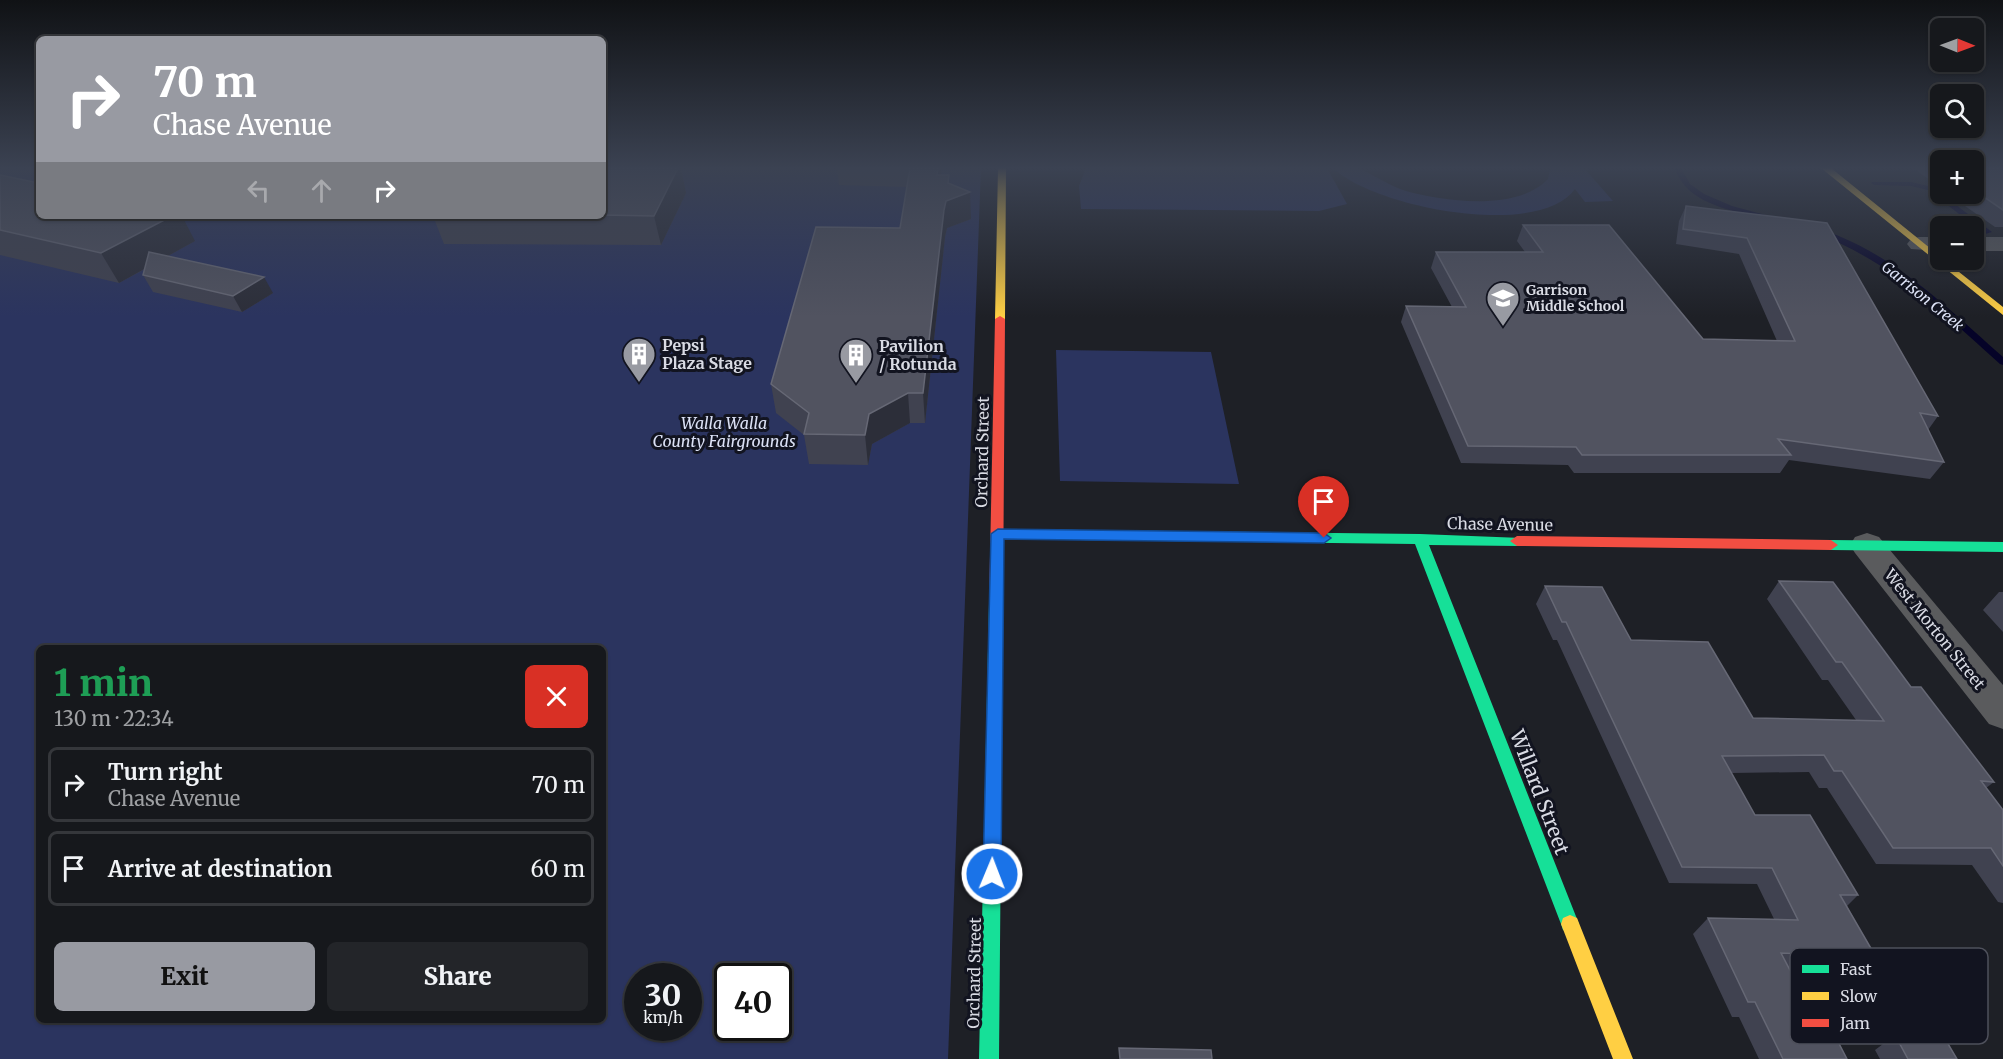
<!DOCTYPE html>
<meta charset="utf-8">
<style>
:root{--surface:#16181c;--page:#232529;--text:#f1f3f6;--muted:#9ea0a3;--line:#35373b;--accent:#989aa2}
body{margin:0;font-family:Merriweather,serif;background:var(--page);color:var(--text);height:100vh;display:flex;flex-direction:column;font-size:22px;white-space:nowrap}
*{box-sizing:border-box;margin:0}
p{font-size:20px;color:var(--muted)}
.icon{flex:none;width:33px;height:33px;fill:none;stroke:currentColor;stroke-width:2;stroke-linecap:round;stroke-linejoin:round}
.map{position:relative;flex:1;overflow:hidden}
.details{position:absolute;left:36px;top:645px;width:570px;height:378px;display:flex;flex-direction:column;background:var(--surface);border-radius:9px;box-shadow:0 2px 4px #0004,0 0 0 2px var(--line)}
.details>*{flex:none}
.top-card{position:absolute;left:36px;top:36px;width:570px;height:183px;border-radius:9px;box-shadow:0 2px 4px #0004,0 0 0 2px var(--line);background:#989aa2;color:#fff;overflow:hidden}
.needle{width:39px;rotate:91deg}
.tools{position:absolute;left:1930px;top:18px;display:grid;gap:12px}
.tools a{display:grid;place-items:center;width:54px;height:54px;border-radius:9px;background:var(--surface);box-shadow:0 2px 4px #0004,0 0 0 2px var(--line);font-size:30px}
.speed{position:absolute;left:624px;top:963px;display:flex;gap:12px;font-size:30px;font-weight:700;text-align:center}
.speed>*{display:grid;place-content:center;width:78px;height:78px;border-radius:50%;background:var(--surface);box-shadow:0 2px 4px #0004,0 0 0 2px var(--line);line-height:1}
.speed small{font-size:15px;font-weight:400}
.speed .limit{border:3px solid #111;border-radius:9px;background:#fff;color:#111}
.pin{position:absolute;display:grid;place-items:center;width:51px;height:51px;color:#fff;margin:-62px -26px;border-radius:50% 50% 50% 0;rotate:-45deg;box-shadow:0 0 6px #0007}
.pin .icon{rotate:45deg}
.me{position:absolute;width:66px;margin:-33px;rotate:1deg;stroke-linejoin:round;filter:drop-shadow(0 0 4px #0008)}
.turn{display:flex;align-items:center;gap:21px;height:126px;padding:0 18px;font-size:27px}
.turn .icon{width:78px;height:78px;stroke-width:2.5}
.turn b{display:block;font-size:42px;line-height:51px}
.lanes{display:flex;align-items:center;height:57px;padding:0 18px;background:#0003;justify-content:center;gap:30px;direction:ltr}
.lanes .off{opacity:.35}
.round{display:grid;place-items:center;flex:none;width:63px;height:63px;border-radius:9px;background:var(--page)}
.summary{display:flex;align-items:center;justify-content:space-between;height:102px;padding:0 18px}
h1{font-size:36px;font-weight:800;line-height:45px;color:#1e9e55}
.button{display:flex;gap:12px;margin-top:auto;padding:12px 18px}
.button a{flex:1;height:69px;border-radius:9px;background:var(--accent);color:#111;font-size:24px;font-weight:800;line-height:69px;text-align:center}
.button a+a{background:var(--page);color:var(--text)}
ul{padding:0;list-style:none}
li{display:flex;align-items:center;gap:18px;height:75px;margin:0 12px 9px;padding:0 6px;border:3px solid var(--line);border-radius:9px}
li div{flex:1}
li b{display:block;font-size:22px}
li em{font-style:normal}
.map>svg:first-child{display:block}
.green{fill:#2b345f;fill-rule:evenodd}
.lines{fill:none;stroke-linecap:round;stroke-linejoin:round}
.stream{fill:#050328;fill-rule:evenodd}
.street{fill:#5a5b5d;fill-rule:evenodd}
.fast{fill:#16e098;fill-rule:evenodd}
.slow{fill:#ffcf43;fill-rule:evenodd}
.jam{fill:#f24e42;fill-rule:evenodd}
.wall{fill:#404250}
.shaded-wall{fill:#2c2e39}
.building{fill:#515360;stroke:#666875;stroke-width:1.5}
.route{fill:#1a73e8;stroke:#114b97;stroke-width:1.5}
.labels{text-anchor:middle;dominant-baseline:central;stroke-width:6;stroke-linejoin:round;paint-order:stroke}
.far-poi-label{font-size:14px;font-weight:bold;fill:#d9dbe4;stroke:#121420;text-anchor:start}
.far-water-label{font-size:15px;font-style:italic;fill:#dde3f7;stroke:#121420}
.poi-label{font-size:16px;font-weight:bold;fill:#d9dbe4;stroke:#121420;text-anchor:start}
.park-label{font-size:16px;font-style:italic;fill:#dbe1f5;stroke:#121420}
.street-label{font-size:16px;fill:#d9dbe4;stroke:#121420}
.near-street-label{font-size:20px;fill:#d9dbe4;stroke:#121420}
.key{fill:#121420;stroke:#4e505b;stroke-width:1.5}
.key-label{font-size:16px;fill:#d9dbe4}
</style>
<div class="map">
<svg width="2003" height="1059" viewBox="0 0 2003 1059">
<rect width="100%" height="100%" fill="#1e2026"/>
<!-- green -->
<path class="green" d="M0,168h39v48h564v-48h378l-33,891h-948zM39,648h564v372h-564zM638,976h50v52h-50zM728,976h50v52h-50z
M1086,168h241l20,36 -28,7 -238,-2 -2,-23z
M1333,168c8,0 20,-2 27,1 16,7 30,17 46,22 39,11 112,20 142,-12l2,-11h34l29,33 -28,1 -10,-13c-37,51 -202,18 -242,-21z
M1056,350l155,2 28,132 -179,-3z"/>
<g class="lines">
<!-- stream -->
<path class="stream" d="M1674,168h7l9,16 14,10 28,12 41,11 -4,2c-25,-5 -64,-12 -82,-31 -6,-6 -9,-13 -13,-20z
M1872,182h39l21,5 60,45 -7,2 -57,-44 -17,-4 -37,-1 -3,-2z
M1819,230c8,0 15,4 22,7 62,26 112,76 162,120v8l-3,-1c-59,-53 -107,-100 -181,-130z"/>
<!-- street -->
<path class="street" d="M1919,237h22v14l-30,-2 -4,-5 4,-5z
M1974,237h29v14h-29z
M1867,533l12,4 124,148v44l-14,-5 -134,-171 -5,-8 5,-8z"/>
<!-- fast -->
<path class="fast" d="M997,529l423,5 102,4 2,3 -2,3 -5,2 -88,-1 150,379 -2,6 -7,3 -7,-3 -2,-6 -146,-380 -418,-5 -7,-5z
M1831,540l172,2v10l-172,-2 -7,-5z
M996,599l5,1 2,4 -4,455h-20l10,-455 2,-4z"/>
<!-- slow -->
<path class="slow" d="M998,168h8l-1,151 -5,3 -5,-3z
M1821,168h10l110,89v3h3l59,47v8z
M1570,915l7,3 56,141h-20l-52,-135 2,-6z"/>
<!-- jam -->
<path class="jam" d="M1000,316l5,3 -2,285 -2,4h-10l-2,-4 6,-285z
M1517,536l314,4 7,5 -7,5 -314,-4 -7,-5z"/>
</g>
<!-- wall -->
<path class="wall" d="M603,168h78l5,25 -25,52 -217,-1 -11,-28h170z
M837,168h105l-1,7h8v9l22,35 -24,9 -2,9 -20,186h-15l-38,21 -4,21 -59,-1 -5,-29 -28,-22 -5,-29 129,-156 7,-41 -68,-2z
M1913,168h28v20z
M1974,168h29v59h-8l-47,-33h26z
M0,175l195,66 -27,15 105,37 -31,19 -89,-20 -10,-17 2,-6 -26,14 -119,-28z
M1686,206l141,17 111,193 -10,14 16,32 -14,17 -141,-19 -9,13h-206l-6,-8 -107,-2 -60,-141 5,-16 46,1 -21,-39 5,-16h89l-8,-11 6,-16 180,114 74,2 -38,-87 -63,-10 3,-23z
M1779,581l132,106 83,95 -8,6 17,22v93l-5,-1 -26,-37 -96,-1 -49,-76h-8l-10,-16 -78,1 24,42 103,80 -11,11 29,51 -18,16 -68,-3 33,63 24,26h-88l-20,-42h-7l-39,-83 15,-16 66,1 -17,-35 -88,-1 -112,-243h-4l-17,-36 9,-18 86,54 122,78 103,2 -28,-40h-6l-55,-81z
M1999,592h4v40l-20,-22z
M1895,1035l62,24h-77l-5,-9z"/>
<!-- shaded-wall -->
<path class="shaded-wall" d="M678,168h3l5,25 -25,52 -7,-29z
M938,168h4l-4,33 -1,-26z
M949,175l1,25 20,-8 1,27 -24,9 -2,9 -20,186 -2,-30 21,-183z
M172,216h10l13,25 -76,42 -18,-30z
M264,277l9,16 -31,19 -9,-16z
M908,393l2,30 -38,21 -4,21 -3,-30 4,-21z"/>
<!-- building -->
<path class="building" d="M603,168h75l-24,48 -51,-1z
M910,168h28l-1,7h12l-1,8 22,9 -24,9 -2,9 -21,183h-15l-39,21 -4,21 -61,-1 5,-21 -38,-29 45,-157 84,1z
M1974,168h29v42l-29,-20z
M0,175l39,8v33h133l-71,37 -101,-23z
M1686,206l141,17 111,193 -18,-3 24,49 -166,-23 13,16h-209l-6,-8 -108,-1 -62,-140 60,1 -30,-55h107l-20,-27h86l94,114 92,2 -48,-103 -64,-9z
M149,252l115,25 -31,19 -90,-21z
M1779,581l54,1 78,105h10l73,95 -13,-1 22,29v56l-12,-18h-98l-51,-77h-8l-10,-16 -102,1 33,59h55l48,80h-18l36,62 -95,-4 42,80 11,1 13,25h-64l-28,-57h-7l-40,-84 90,2 -26,-52 -90,-1 -116,-245h-4l-17,-36 57,1 29,53 77,2 45,76 131,3 -42,-59h-6z
M1895,1035l49,2 13,22h-49z
M1119,1048l92,2 1,9h-92z"/>
<!-- sky -->
<linearGradient id="sky" x2="0" y2="1"><stop stop-color="#101215"/><stop offset="0.53" stop-color="#3b4252"/><stop offset="1" stop-color="#3b4252" stop-opacity="0"/></linearGradient>
<rect width="2003" height="317" fill="url(#sky)"/>
<!-- route -->
<path class="route" d="M998,529l326,4 7,5 -7,5 -320,-4 -3,335 -3,6 -6,3 -7,-3 -2,-6 8,-340z"/>
<!-- icons -->
<defs>
<symbol id="school-pin" viewBox="-11 -11 22 30"><path d="M0 17L-7.5 6A9.5 9.5 0 1 1 7.5 6Z" fill="#989aa2" stroke="#121420"/><path d="M0-5L7-2L0 1L-7-2ZM-4 1L0 2.5L4 1V4Q0 6-4 4Z" fill="#fff"/></symbol>
<symbol id="building-pin" viewBox="-11 -11 22 30"><path d="M0 17L-7.5 6A9.5 9.5 0 1 1 7.5 6Z" fill="#989aa2" stroke="#121420"/><path d="M-4-6H4V6H1V3H-1V6H-4ZM-2.5-4.3h1.7v1.8h-1.7ZM.8-4.3h1.7v1.8H.8ZM-2.5-1h1.7V.8h-1.7ZM.8-1h1.7V.8H.8Z" fill="#fff"/></symbol>
</defs>
<g fill-rule="evenodd">
<use href="#school-pin" x="1484" y="279" width="38" height="52"/>
<use href="#building-pin" x="620" y="335" width="38" height="52"/>
<use href="#building-pin" x="837" y="336" width="38" height="52"/>
</g>
<g class="labels">
<!-- far-poi labels -->
<g class="far-poi-label">
<text x="1526" y="290">Garrison<tspan x="1526" dy="16">Middle School</tspan></text>
</g>
<!-- far-water labels -->
<g class="far-water-label">
<text transform="translate(1923 296) rotate(39)">Garrison Creek</text>
</g>
<!-- poi labels -->
<g class="poi-label">
<text x="662" y="345">Pepsi<tspan x="662" dy="18">Plaza Stage</tspan></text>
<text x="879" y="346">Pavilion<tspan x="879" dy="18">/ Rotunda</tspan></text>
</g>
<!-- park labels -->
<g class="park-label">
<text x="724" y="423">Walla Walla<tspan x="724" dy="18">County Fairgrounds</tspan></text>
</g>
<!-- street labels -->
<g class="street-label">
<text transform="translate(982 452) rotate(-89)">Orchard Street</text>
<text transform="translate(1500 524) rotate(1)">Chase Avenue</text>
<text transform="translate(1935 629) rotate(51)">West Morton Street</text>
<text transform="translate(974 973) rotate(-89)">Orchard Street</text>
</g>
<!-- near-street labels -->
<g class="near-street-label">
<text transform="translate(1540 792) rotate(69)">Willard Street</text>
</g>
</g>
<!-- legend -->
<rect x="1790" y="948" width="198" height="96" rx="9" class="key"/>
<rect x="1802" y="965" width="27" height="8" fill="#16e098"/>
<rect x="1802" y="992" width="27" height="8" fill="#ffcf43"/>
<rect x="1802" y="1019" width="27" height="8" fill="#f24e42"/>
<g class="key-label">
<text x="1840" y="975">Fast</text>
<text x="1840" y="1002">Slow</text>
<text x="1840" y="1029">Jam</text>
</g>
</svg>
<div class="tools">
<a><svg class="needle" viewBox="-14 -14 28 28"><path d="M0-13l5 13h-10z" fill="#e53935"/><path d="M0 13l5-13h-10z" fill="#9ea0a3"/></svg></a>
<a><svg class="icon" aria-label="search" viewBox="0 0 24 24"><circle cx="10" cy="10" r="6"/><path d="M15 15l6 6"/></svg></a>
<a>+</a>
<a>−</a>
</div>
<div class="speed"><div>30<small>km/h</small></div><div class="limit">40</div></div>
<div class="pin" style="left:1324px;top:538px;background:#d93025"><svg class="icon" aria-label="arrive" viewBox="0 0 24 24"><path d="M6 21V4h12l-3 4 3 4H6"/></svg></div>
<svg class="me" style="left:992px;top:874px" viewBox="-20 -20 40 40"><circle r="17" fill="#1a73e8" stroke="#fff" stroke-width="3"/><path d="M0-11L8 9 0 5-8 9z" fill="#fff"/></svg>
<div class="top-card">
<div class="turn"><svg class="icon" aria-label="right" viewBox="0 0 24 24"><path d="M7 20v-9h11M14 6l5 5-5 5"/></svg><div><b>70 m</b>Chase Avenue</div></div>
<div class="lanes"><svg class="icon off" aria-label="left" viewBox="0 0 24 24"><path d="M17 20v-9H6M10 6l-5 5 5 5"/></svg><svg class="icon off" aria-label="ahead" viewBox="0 0 24 24"><path d="M12 20V5M6 11l6-6 6 6"/></svg><svg class="icon" aria-label="right" viewBox="0 0 24 24"><path d="M7 20v-9h11M14 6l5 5-5 5"/></svg></div>
</div>
<section class="details">
<div class="summary"><div><h1>1 min</h1><p>130 m · 22:34</p></div><a class="round" style="background:#d93025;color:#fff"><svg class="icon" aria-label="close" viewBox="0 0 24 24"><path d="M6 6l12 12M18 6L6 18"/></svg></a></div>
<ul>
<li><svg class="icon" aria-label="right" viewBox="0 0 24 24"><path d="M7 20v-9h11M14 6l5 5-5 5"/></svg><div><b>Turn right</b><p>Chase Avenue</p></div><em>70 m</em></li>
<li><svg class="icon" aria-label="arrive" viewBox="0 0 24 24"><path d="M6 21V4h12l-3 4 3 4H6"/></svg><div><b>Arrive at destination</b></div><em>60 m</em></li>
</ul>
<div class="button"><a>Exit</a><a>Share</a></div>
</section>
</div>
